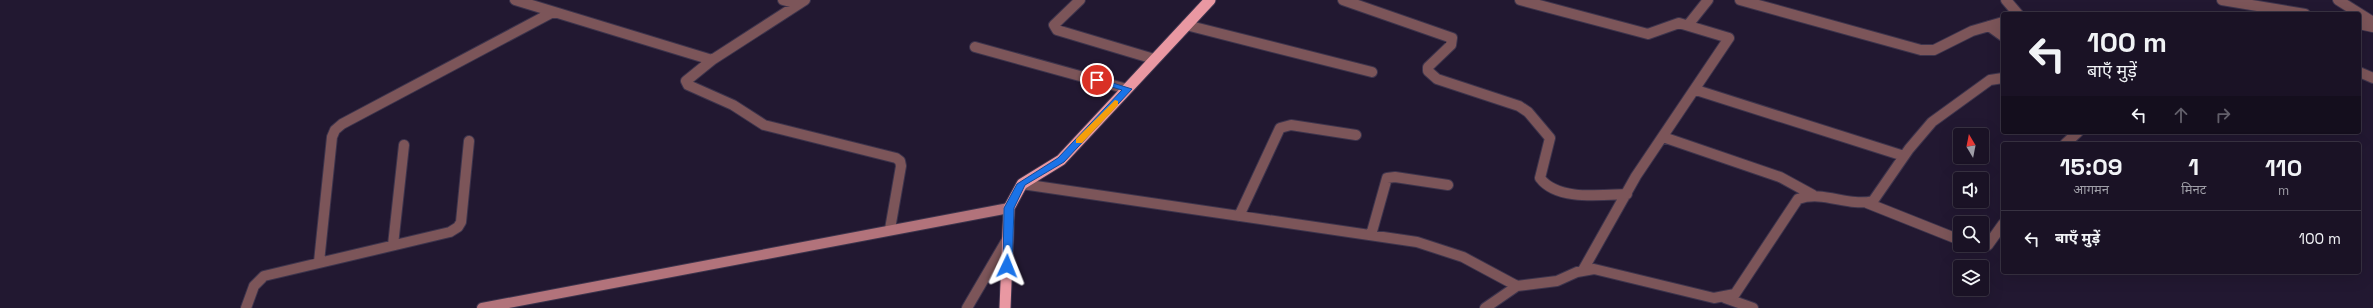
<!DOCTYPE html>
<html lang="hi">
<meta charset="utf-8">
<style>
:root{--surface:#1a1225;--page:#231b2d;--text:#f1f3f6;--muted:#9f9ea7;--line:#383242}
body{margin:0;font-family:"Space Grotesk","Noto Sans Devanagari",sans-serif;background:var(--page);color:var(--text);height:100vh;display:flex;flex-direction:column;font-size:15px;white-space:nowrap}
*{box-sizing:border-box;margin:0}
p{font-size:13px;color:var(--muted)}
.icon{flex:none;width:22px;height:22px;fill:none;stroke:currentColor;stroke-width:2;stroke-linecap:round;stroke-linejoin:round}
.map{position:relative;flex:1;overflow:hidden}
.drawer{position:absolute;left:2001px;top:142px;width:360px;height:132px;display:flex;flex-direction:column;background:var(--surface);border-radius:4px;box-shadow:0 4px 16px #0002,0 0 0 1px var(--line)}
.drawer>*{flex:none}
.top-card{position:absolute;left:2001px;top:12px;width:360px;height:122px;border-radius:4px;box-shadow:0 4px 16px #0002,0 0 0 1px var(--line);background:#1a1225;color:var(--text);overflow:hidden}
.needle{width:26px;rotate:350deg}
.buttons{position:absolute;left:1953px;top:128px;display:grid;gap:8px}
.buttons a{display:grid;place-items:center;width:36px;height:36px;border-radius:4px;background:var(--surface);box-shadow:0 4px 16px #0002,0 0 0 1px var(--line);font-size:20px}
.pin{position:absolute;display:grid;place-items:center;width:34px;height:34px;color:#fff;margin:-17px;border:2px solid #fff;border-radius:50%;box-shadow:0 1px 4px #0007}
.me{position:absolute;width:44px;margin:-22px;rotate:2deg;stroke-linejoin:round;filter:drop-shadow(0 0 3px #0008)}
.turn{display:flex;align-items:center;gap:14px;height:84px;padding:0 20px;font-size:18px}
.turn .icon{width:52px;height:52px;stroke-width:2.5}
.turn b{display:block;font-size:28px;line-height:34px}
.lanes{display:flex;align-items:center;height:38px;padding:0 20px;background:#0003;justify-content:center;gap:20px;direction:ltr}
.lanes .off{opacity:.35}
.eta{display:flex;justify-content:space-evenly;align-items:center;height:68px;text-align:center}
.eta b{font-size:24px;font-weight:600;line-height:28px}
ul{padding:0;list-style:none}
li{display:flex;align-items:center;gap:12px;height:56px;padding:0 20px;border-top:1px solid var(--line)}
li div{flex:1}
li b{display:block;font-size:15px}
li em{font-style:normal}
.map>svg:first-child{display:block}
.lines{fill:none;stroke-linecap:round;stroke-linejoin:round}
.service-casing{stroke:#3d344c;stroke-width:12}
.minor-casing{stroke:#3d344c;stroke-width:12}
.secondary-casing{stroke:#3d344c;stroke-width:12}
.trunk-casing{stroke:#3d344c;stroke-width:13}
.service{stroke:#7c5559;stroke-width:10}
.minor{stroke:#7c5559;stroke-width:10}
.secondary{stroke:#b2737b;stroke-width:10}
.trunk{stroke:#e998a2;stroke-width:11}
.route{fill:#1a73e8;stroke:#114b97}
.slow{fill:#f59e0b}
</style>
<div class="map">
<svg width="2373" height="308" viewBox="0 0 2373 308">
<rect width="100%" height="100%" fill="#221831"/>
<g class="lines">
<defs>
<path id="service" d="M1725,298l28,10"/>
<path id="minor" d="M515,0l197,60
M783,0l15,4
M805,0l-93,60 -26,21 2,4 45,20 31,20 132,33 4,3 1,5 -11,63
M1080,0l-26,25 3,5 97,29
M1343,0l109,38 -1,7 -23,22v4l9,8 82,27 9,6 22,26 -10,40c17,23 61,17 87,16
M1520,0l128,34 31,-11 50,15 -93,138 -53,94
M1740,0l181,50h13l38,-19 31,-9
M2006,0l12,14
M2222,0l83,14
M2338,0l35,22
M2359,24l14,3
M1186,25l186,47
M1688,25l20,-25
M1989,26l14,10
M975,47l152,42
M2359,72l14,6
M1696,90l208,66
M1663,137l117,40 33,18
M2065,144l13,-12
M1022,184l395,58 46,15 54,29
M1867,203l93,37
M1239,216l41,-88 11,-3 65,10
M1371,235l16,-57 8,-1 53,8
M393,245l11,-100
M1973,245h15l15,-21
M319,262l13,-125 3,-7 7,-6 211,-112
M246,308l8,-22 10,-10 186,-44 8,-5 3,-5 8,-81
M967,308l41,-70
M1485,308l32,-22 40,-5 20,-9 17,-3 120,29 21,-4 63,-95c26,-9 49,8 75,2l36,-52 23,-27 58,-42 13,-2"/>
<path id="secondary" d="M482,308l527,-100"/>
<path id="trunk" d="M1005,308l4,-100 13,-24 39,-24 149,-160"/>
</defs>
<!-- service casing -->
<use href="#service" class="service-casing"/>
<!-- minor casing -->
<use href="#minor" class="minor-casing"/>
<!-- secondary casing -->
<use href="#secondary" class="secondary-casing"/>
<!-- trunk casing -->
<use href="#trunk" class="trunk-casing"/>
<!-- service -->
<use href="#service" class="service"/>
<!-- minor -->
<use href="#minor" class="minor"/>
<!-- secondary -->
<use href="#secondary" class="secondary"/>
<!-- trunk -->
<use href="#trunk" class="trunk"/>
</g>
<!-- route -->
<path class="route" d="M1097,78l35,11 -68,73 -39,23 -11,23 -2,58 -1,2h-8l1,-60 13,-24 41,-26 64,-68 -28,-8 -1,-2z"/>
<!-- slow -->
<path class="slow" d="M1115,100l3,1v4l-36,38h-6v-4z"/>
</svg>
<div class="buttons">
<a><svg class="needle" viewBox="-14 -14 28 28"><path d="M0-13l5 13h-10z" fill="#e53935"/><path d="M0 13l5-13h-10z" fill="#9f9ea7"/></svg></a>
<a><svg class="icon" aria-label="sound" viewBox="0 0 24 24"><path d="M4 9h4l5-4v14l-5-4H4zM17 9q2 3 0 6"/></svg></a>
<a><svg class="icon" aria-label="search" viewBox="0 0 24 24"><circle cx="10" cy="10" r="6"/><path d="M15 15l6 6"/></svg></a>
<a><svg class="icon" aria-label="layers" viewBox="0 0 24 24"><path d="M12 4l9 5-9 5-9-5zM3 14l9 5 9-5"/></svg></a>
</div>
<div class="pin" style="left:1097px;top:80px;background:#d93025"><svg class="icon" aria-label="arrive" viewBox="0 0 24 24"><path d="M6 21V4h12l-3 4 3 4H6"/></svg></div>
<svg class="me" style="left:1007px;top:266px" viewBox="-20 -20 40 40"><path d="M0-17L14 15 0 8-14 15z" fill="#1a73e8" stroke="#fff" stroke-width="4"/></svg>
<div class="top-card">
<div class="turn"><svg class="icon" aria-label="left" viewBox="0 0 24 24"><path d="M17 20v-9H6M10 6l-5 5 5 5"/></svg><div><b>100 m</b>बाएँ मुड़ें</div></div>
<div class="lanes"><svg class="icon" aria-label="left" viewBox="0 0 24 24"><path d="M17 20v-9H6M10 6l-5 5 5 5"/></svg><svg class="icon off" aria-label="ahead" viewBox="0 0 24 24"><path d="M12 20V5M6 11l6-6 6 6"/></svg><svg class="icon off" aria-label="right" viewBox="0 0 24 24"><path d="M7 20v-9h11M14 6l5 5-5 5"/></svg></div>
</div>
<section class="drawer">
<div class="eta">
<div><b>15:09</b><p>आगमन</p></div>
<div><b>1</b><p>मिनट</p></div>
<div><b>110</b><p>m</p></div>
</div>
<ul>
<li><svg class="icon" aria-label="left" viewBox="0 0 24 24"><path d="M17 20v-9H6M10 6l-5 5 5 5"/></svg><div><b>बाएँ मुड़ें</b></div><em>100 m</em></li>
</ul>
</section>
</div>
